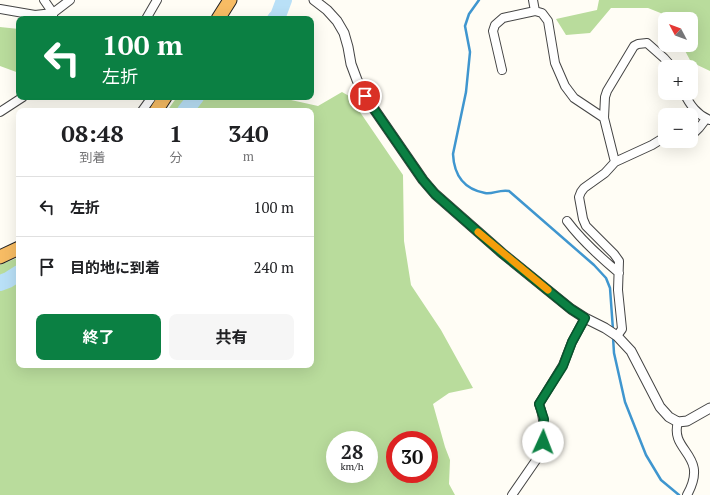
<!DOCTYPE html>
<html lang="ja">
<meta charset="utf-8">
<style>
:root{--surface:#fff;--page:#f6f6f6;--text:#202124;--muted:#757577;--line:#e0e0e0;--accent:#0b8043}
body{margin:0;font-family:"PT Serif","Noto Sans JP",serif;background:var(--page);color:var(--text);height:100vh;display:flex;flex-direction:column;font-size:15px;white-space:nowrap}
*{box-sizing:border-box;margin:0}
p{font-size:13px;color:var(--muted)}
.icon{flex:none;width:22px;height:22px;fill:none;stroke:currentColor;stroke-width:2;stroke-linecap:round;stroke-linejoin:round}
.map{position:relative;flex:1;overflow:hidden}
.side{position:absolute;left:16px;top:108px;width:298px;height:260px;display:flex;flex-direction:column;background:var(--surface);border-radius:8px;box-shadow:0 4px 16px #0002}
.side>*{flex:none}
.guide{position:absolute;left:16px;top:16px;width:298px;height:84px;border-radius:8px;box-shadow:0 4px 16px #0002;background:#0b8043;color:#fff;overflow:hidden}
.needle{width:26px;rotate:311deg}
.controls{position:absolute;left:658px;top:12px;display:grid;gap:8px}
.controls a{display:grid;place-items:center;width:40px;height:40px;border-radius:8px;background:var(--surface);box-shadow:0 4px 16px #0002;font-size:20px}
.speed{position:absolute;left:326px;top:431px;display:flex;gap:8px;font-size:20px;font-weight:700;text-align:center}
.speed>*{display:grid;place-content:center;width:52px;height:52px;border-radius:50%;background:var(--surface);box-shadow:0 4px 16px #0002;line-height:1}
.speed small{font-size:10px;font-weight:400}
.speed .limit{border:6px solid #d22;background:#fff;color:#111}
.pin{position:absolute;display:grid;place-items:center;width:34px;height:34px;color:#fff;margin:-17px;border:2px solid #fff;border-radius:50%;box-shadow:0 1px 4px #0007}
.me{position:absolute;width:44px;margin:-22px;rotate:2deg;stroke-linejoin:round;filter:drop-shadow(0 0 3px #0008)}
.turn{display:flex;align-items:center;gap:14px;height:84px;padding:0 20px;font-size:18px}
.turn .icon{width:52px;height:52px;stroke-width:2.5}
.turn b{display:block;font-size:28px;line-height:34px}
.eta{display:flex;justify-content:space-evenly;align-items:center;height:68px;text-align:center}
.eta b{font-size:24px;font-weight:700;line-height:28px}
.button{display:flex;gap:8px;margin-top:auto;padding:8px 20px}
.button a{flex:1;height:46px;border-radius:8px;background:var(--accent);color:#fff;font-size:16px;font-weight:700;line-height:46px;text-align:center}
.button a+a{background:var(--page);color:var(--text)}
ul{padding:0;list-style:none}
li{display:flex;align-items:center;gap:12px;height:60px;padding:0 20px;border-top:1px solid var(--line)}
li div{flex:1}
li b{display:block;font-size:15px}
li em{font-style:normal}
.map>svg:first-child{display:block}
.forest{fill:#b9dc9c;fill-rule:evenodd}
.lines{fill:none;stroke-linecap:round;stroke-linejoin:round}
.stream{stroke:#3f96cf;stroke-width:2.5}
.river{stroke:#b9e0f7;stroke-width:16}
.minor-casing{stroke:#444;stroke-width:10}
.tertiary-casing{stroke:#444;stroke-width:11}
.trunk-casing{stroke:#222;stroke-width:15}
.minor{stroke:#fff;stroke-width:8}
.tertiary{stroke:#fff;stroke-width:9}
.trunk{stroke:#f7bc64;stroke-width:13}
.route-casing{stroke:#07532c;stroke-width:10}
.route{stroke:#0b8043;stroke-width:7}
.slow{stroke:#f59e0b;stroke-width:7}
</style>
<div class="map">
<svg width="710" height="495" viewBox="0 0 710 495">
<rect width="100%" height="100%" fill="#fffdf5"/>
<!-- forest -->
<path class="forest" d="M599,0h111v71l-19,-9 -9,-17h9v-26h-21l-2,-3 -20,-8h-37l-21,25 -24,2 -10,-16 41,-9z
M0,27l19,2v44l-19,-7z
M342,92l7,4 54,79 1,66 7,44 30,45 32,58 -24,5 -16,11 12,43 5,13 -1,24 6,11h-455v-230l19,-8v108h292v-254h-144l10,-14h107l7,3 27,6zM335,440h34v34h-34zM395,440h34v34h-34z"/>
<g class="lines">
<!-- stream -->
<path class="stream" d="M479,0l-10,14 -4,12 5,26 -4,40 -13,62c1,21 10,35 32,39 7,2 14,-4 24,-2l85,74 12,13 4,10 3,42
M613,337l1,16 11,49 21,53 15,25 18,15"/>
<!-- river -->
<path class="river" d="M275,19l3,-3 6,-16
M185,111l11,-14
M0,283l8,-3 11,-7"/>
<defs>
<path id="minor" d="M44,0l9,13v6
M533,0l2,11
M0,9l35,6 18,-2 17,-13
M146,19l11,-19
M502,70l-9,-39 2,-6 8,-7 32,-7 7,2 6,8 7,42 10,23 9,12 30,20
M684,93c6,12 13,22 26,27
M142,111l10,-14
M0,112l23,-15
M691,136l8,-8 7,-9
M615,162l37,-17 13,-8
M567,221c14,19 33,36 52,52
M617,336l5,-7 -4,-39 1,-29 -5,-7 -28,-28 -3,-7 -4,-22 2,-5 3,-4 21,-15 10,-11 -11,-44 1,-21 2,-6 27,-45 4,-2 9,-1 17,15 8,9
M678,422c-9,30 32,32 9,73
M512,495l29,-42c4,-15 4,-34 -2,-49l24,-39 9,-23 13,-24"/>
<path id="tertiary" d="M314,0l13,10 10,11 7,12 4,14 3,17 6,16 8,16 58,84 12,14 67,59 69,56 14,9 20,10 12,8 14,15 29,56 9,10 9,5 9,-1 23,-13"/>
<path id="trunk" d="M218,19l12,-19
M156,111l9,-14
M0,257l19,-9"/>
</defs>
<!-- minor casing -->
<use href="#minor" class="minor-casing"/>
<!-- tertiary casing -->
<use href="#tertiary" class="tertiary-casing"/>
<!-- trunk casing -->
<use href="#trunk" class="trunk-casing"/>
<!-- minor -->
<use href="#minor" class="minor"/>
<!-- tertiary -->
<use href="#tertiary" class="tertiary"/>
<!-- trunk -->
<use href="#trunk" class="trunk"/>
</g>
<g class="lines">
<defs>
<path id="route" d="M365,96l58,84 12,14 67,59 69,56 14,9 -13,24 -9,24 -24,38 5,15 -1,23"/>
</defs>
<!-- route casing -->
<use href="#route" class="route-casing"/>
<!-- route -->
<use href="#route" class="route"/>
<!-- slow -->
<path class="slow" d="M478,232l70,58"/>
</g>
</svg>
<div class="controls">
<a><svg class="needle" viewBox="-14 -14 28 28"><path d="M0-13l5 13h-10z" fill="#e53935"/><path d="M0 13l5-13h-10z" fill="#757577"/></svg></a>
<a>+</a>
<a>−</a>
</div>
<div class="speed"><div>28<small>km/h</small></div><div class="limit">30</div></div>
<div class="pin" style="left:365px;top:96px;background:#d93025"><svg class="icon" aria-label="arrive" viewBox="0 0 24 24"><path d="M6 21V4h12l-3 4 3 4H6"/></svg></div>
<svg class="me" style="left:543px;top:442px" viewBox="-20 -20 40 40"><circle r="19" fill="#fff"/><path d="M0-13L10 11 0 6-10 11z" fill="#0b8043"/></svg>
<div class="guide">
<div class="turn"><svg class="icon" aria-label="left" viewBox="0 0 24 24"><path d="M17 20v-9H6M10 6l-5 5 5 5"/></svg><div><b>100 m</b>左折</div></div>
</div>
<section class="side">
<div class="eta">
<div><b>08:48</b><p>到着</p></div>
<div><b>1</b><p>分</p></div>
<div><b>340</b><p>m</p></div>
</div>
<ul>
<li><svg class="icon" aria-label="left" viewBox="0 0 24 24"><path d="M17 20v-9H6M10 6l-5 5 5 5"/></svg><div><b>左折</b></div><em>100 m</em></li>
<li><svg class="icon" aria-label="arrive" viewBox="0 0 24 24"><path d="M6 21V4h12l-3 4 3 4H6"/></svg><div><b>目的地に到着</b></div><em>240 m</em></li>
</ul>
<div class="button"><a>終了</a><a>共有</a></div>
</section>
</div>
